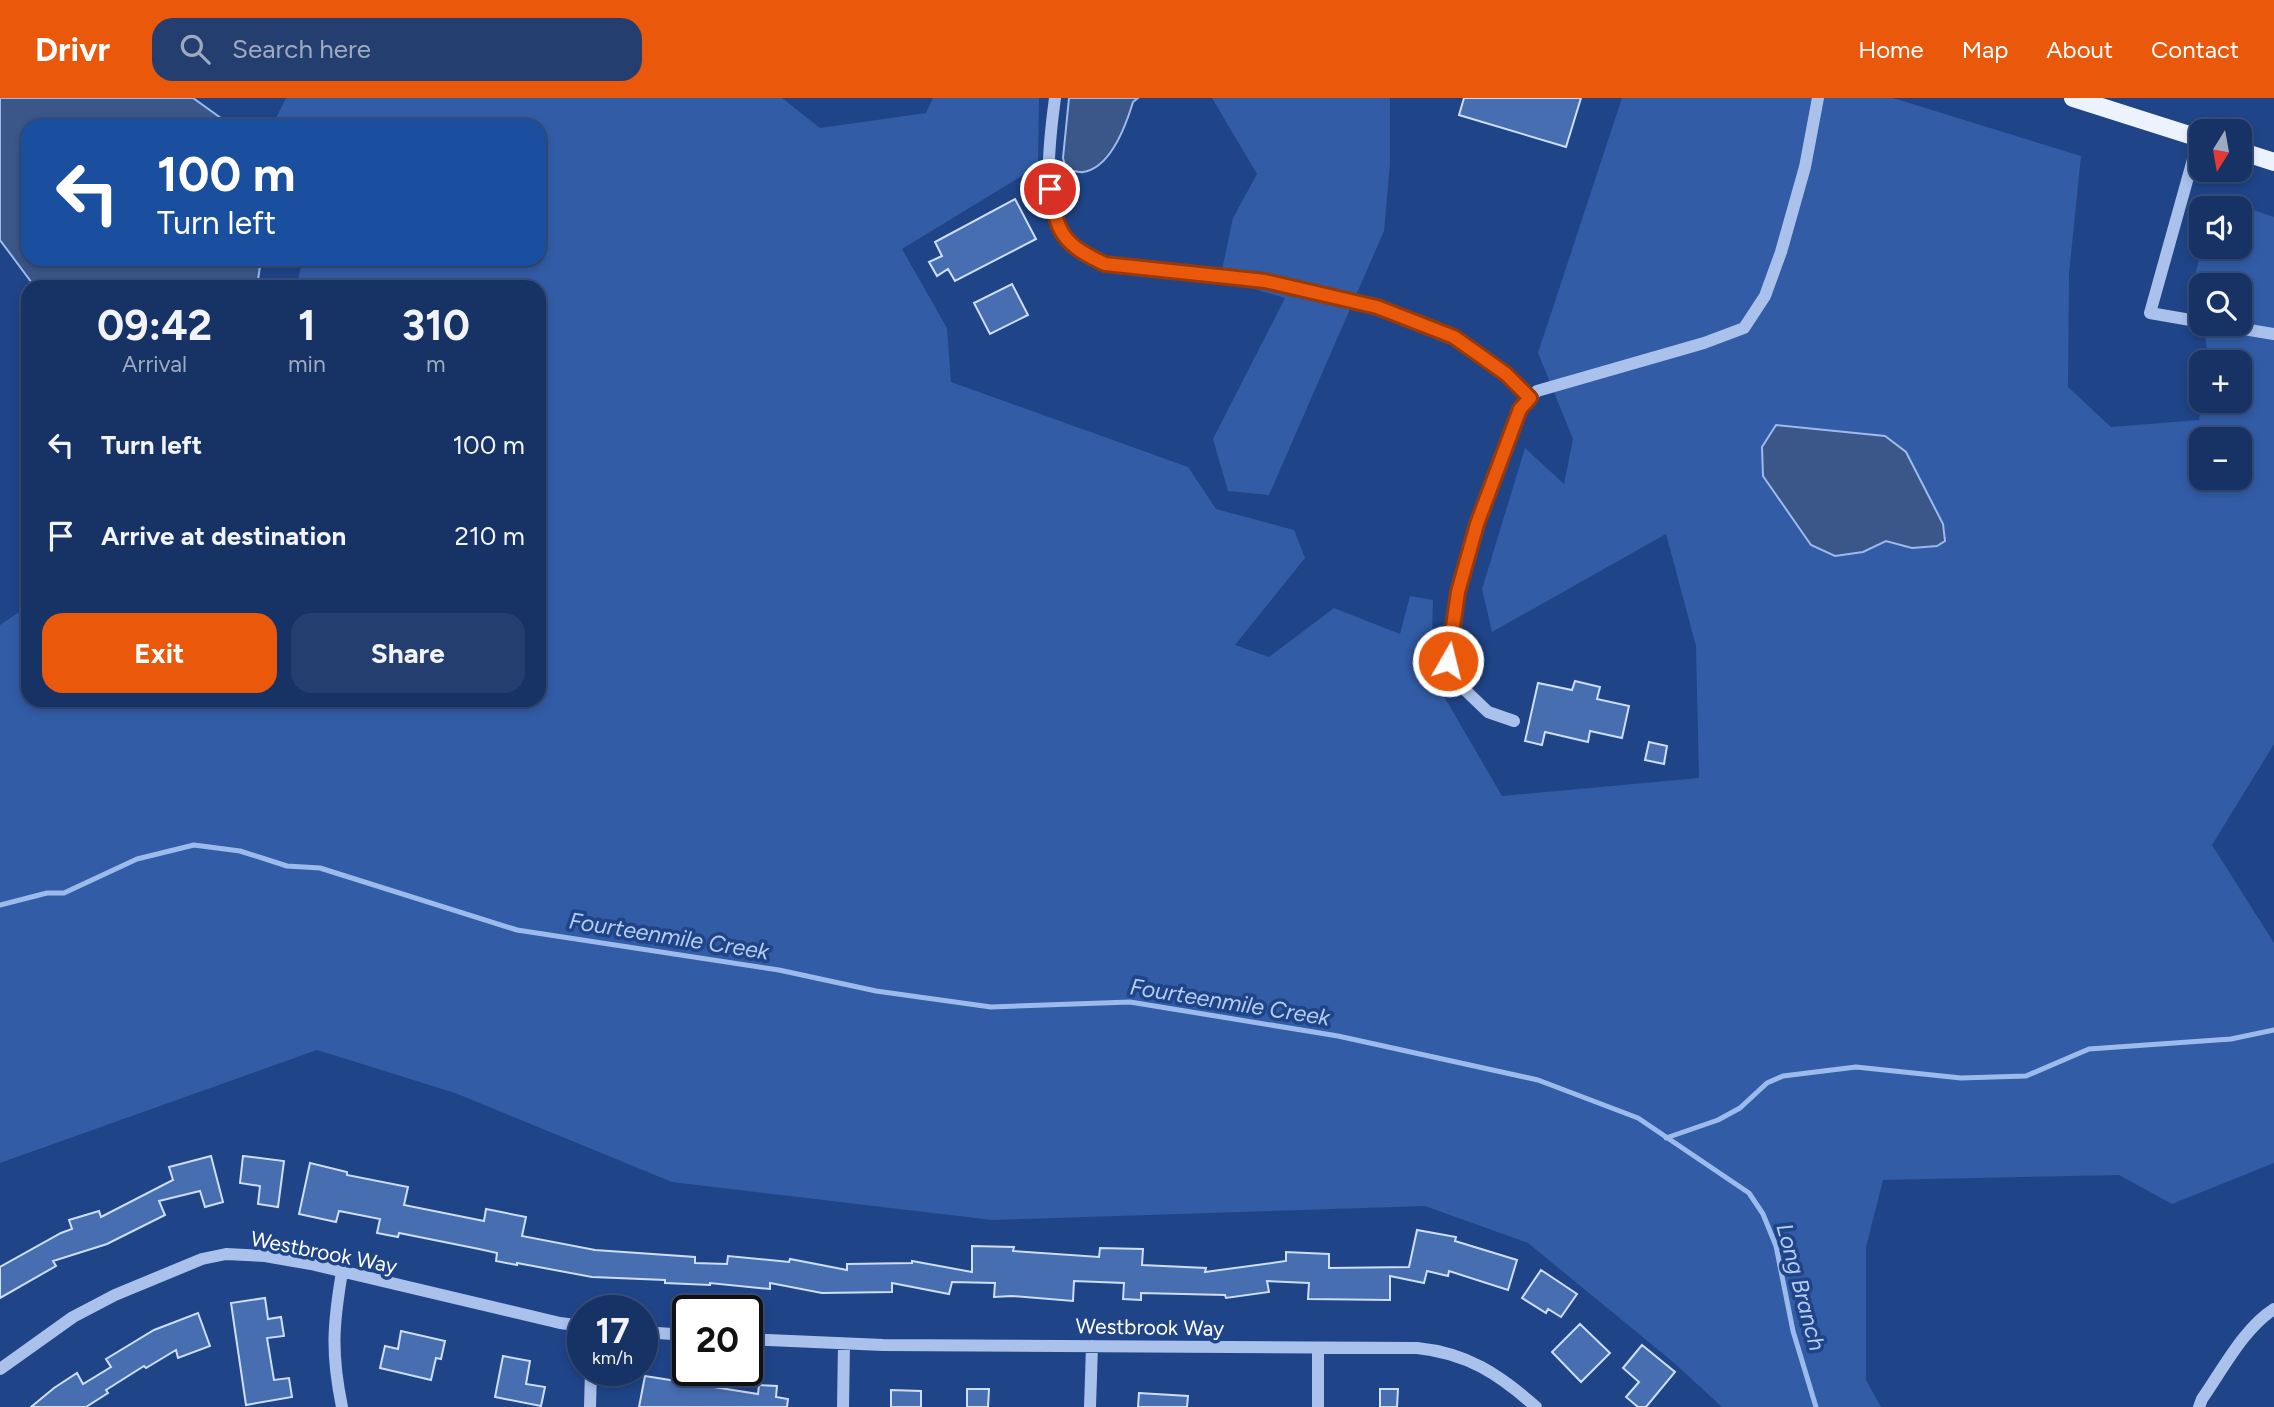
<!DOCTYPE html>
<meta charset="utf-8">
<style>
:root{--surface:#173366;--page:#243f6f;--text:#f1f3f6;--muted:#9eaabf;--line:#364e7a;--accent:#ea580c}
body{margin:0;font-family:Figtree,sans-serif;background:var(--page);color:var(--text);height:100vh;display:flex;flex-direction:column;font-size:26px;white-space:nowrap}
*{box-sizing:border-box;margin:0}
p{font-size:23px;color:var(--muted)}
.icon{flex:none;width:38px;height:38px;fill:none;stroke:currentColor;stroke-width:2;stroke-linecap:round;stroke-linejoin:round}
.map{position:relative;flex:1;overflow:hidden}
.details{position:absolute;left:21px;top:182px;width:525px;height:427px;display:flex;flex-direction:column;background:var(--surface);border-radius:21px;box-shadow:0 4px 10px #0003,0 0 0 2px var(--line)}
.details>*{flex:none}
.guide{position:absolute;left:21px;top:21px;width:525px;height:147px;border-radius:21px;box-shadow:0 4px 10px #0003,0 0 0 2px var(--line);background:#1a4fa0;color:#fff;overflow:hidden}
.needle{width:46px;rotate:191deg}
.fabs{position:absolute;left:2189px;top:21px;display:grid;gap:14px}
.fabs a{display:grid;place-items:center;width:63px;height:63px;border-radius:14px;background:var(--surface);box-shadow:0 4px 10px #0003,0 0 0 2px var(--line);font-size:35px}
.speed{position:absolute;left:567px;top:1197px;display:flex;gap:14px;font-size:35px;font-weight:700;text-align:center}
.speed>*{display:grid;place-content:center;width:91px;height:91px;border-radius:50%;background:var(--surface);box-shadow:0 4px 10px #0003,0 0 0 2px var(--line);line-height:1}
.speed small{font-size:18px;font-weight:400}
.speed .limit{border:4px solid #111;border-radius:10px;background:#fff;color:#111}
.pin{position:absolute;display:grid;place-items:center;width:60px;height:60px;color:#fff;margin:-30px;border:4px solid #fff;border-radius:50%;box-shadow:0 2px 7px #0007}
.me{position:absolute;width:77px;margin:-38px;rotate:8deg;stroke-linejoin:round;filter:drop-shadow(0 0 5px #0008)}
.turn{display:flex;align-items:center;gap:24px;height:147px;padding:0 21px;font-size:32px}
.turn .icon{width:91px;height:91px;stroke-width:2.5}
.turn b{display:block;font-size:49px;line-height:60px}
.eta{display:flex;justify-content:space-evenly;align-items:center;height:119px;text-align:center}
.eta b{font-size:42px;font-weight:700;line-height:49px}
.action{display:flex;gap:14px;margin-top:auto;padding:14px 21px}
.action a{flex:1;height:80px;border-radius:21px;background:var(--accent);color:#fff;font-size:28px;font-weight:700;line-height:80px;text-align:center}
.action a+a{background:var(--page);color:var(--text)}
ul{padding:0;list-style:none}
li{display:flex;align-items:center;gap:21px;height:91px;padding:0 21px}
li div{flex:1}
li b{display:block;font-size:26px}
li em{font-style:normal}
header{display:flex;align-items:center;gap:42px;box-sizing:border-box;height:98px;padding:0 35px;background:var(--accent);color:#fff}
header strong{font-size:33px}
nav{display:flex;gap:38px;margin-inline-start:auto;font-size:24px}
.search{width:490px;height:63px;background:var(--page);display:flex;align-items:center;gap:18px;box-sizing:border-box;padding:0 24px;border-radius:21px;color:var(--muted);font-size:26px}
.map>svg:first-child{display:block}
.green{fill:#325ca6;fill-rule:evenodd}
.water{fill:#3b5688;stroke:#9cbbec;stroke-width:2}
.lines{fill:none;stroke-linecap:round;stroke-linejoin:round}
.stream{stroke:#9cbbec;stroke-width:5}
.building{fill:#476eb1;stroke:#ceddf8;stroke-width:2}
.minor{stroke:#a9c1eb;stroke-width:12}
.major{stroke:#edf3fe;stroke-width:18}
.route-casing{stroke:#983908;stroke-width:18}
.route{stroke:#ea580c;stroke-width:12}
.labels{text-anchor:middle;dominant-baseline:central;stroke-width:7;stroke-linejoin:round;paint-order:stroke}
.street-label{font-size:21px;fill:#fff;stroke:#1f4488}
.water-label{font-size:23px;font-style:italic;fill:#b5ccf2;stroke:#1f4488}
</style>
<header>
<strong>Drivr</strong>
<div class="search"><svg class="icon" aria-label="search" viewBox="0 0 24 24"><circle cx="10" cy="10" r="6"/><path d="M15 15l6 6"/></svg>Search here</div>
<nav><a>Home</a><a>Map</a><a>About</a><a>Contact</a></nav>
</header>
<div class="map">
<svg width="2274" height="1309" viewBox="0 0 2274 1309">
<rect width="100%" height="100%" fill="#1f4488"/>
<!-- green -->
<path class="green" d="M286,0h496l38,30 106,-15 7,-15h106l-1,68 -136,83 45,79 4,54 237,85 28,42 78,21 11,28 -70,87 34,12 65,-49 66,26 10,-38 23,4 -2,74 71,122 197,-18 -3,-132 -30,-112 -174,98 -10,-43 43,-141 39,36 9,-45 -35,-86 84,-255h271l188,58 -12,118 -1,113 43,40 88,-7 4,-19h37v-39h-31l-6,-38h37v-39h-38l-1,30 -6,-40 7,-28h38v-39h-28l3,-11 59,20v527l-62,101 62,98v220l-102,41 -53,-29 -236,5 -17,67v133l15,27h-159l-49,-45 -145,-119 -103,-37 -433,14 -320,-38 -217,-89 -138,-43 -317,113v-538l28,-19v94h511v-413h-243l7,-28h236v-133h-257l-6,-8zM2202,341h38v39h-38z
M1212,0h178v66l-6,67 -115,264 -41,-4 -15,-52 72,-141 -65,-19 13,-61 24,-44z"/>
<!-- water -->
<path class="water" d="M0,0h193l39,28h-204v133h233l-4,28h-222l-35,-47z
M1069,0h69l-5,4c-7,23 -22,66 -50,70 -4,1 -12,-2 -17,-2l-3,-12z
M1776,327l109,11 21,16 37,72 2,17 -8,5 -25,2 -26,-7 -23,11 -28,4 -24,-11 -48,-69 -1,-29z"/>
<g class="lines">
<!-- stream -->
<path class="stream" d="M0,807l47,-12h17l73,-34 57,-14 46,6 47,15 33,2 197,62 262,40 97,21 115,16 139,-5 208,34 200,44 100,38 111,75 14,21 13,32 17,85 23,76
M1666,1040l52,-18 22,-12 27,-25 16,-7 73,-9 105,11 65,-2 63,-27 142,-10 43,-9"/>
</g>
<!-- building -->
<path class="building" d="M1464,0h117l-15,49 -107,-32z
M1015,101l21,40 -81,42 -7,-12 -11,7 -8,-14 13,-6 -7,-14z
M1012,186l16,31 -38,19 -16,-31z
M1575,583l25,6 -3,12 32,7 -7,32 -32,-7 -2,11 -43,-10 -3,13 -17,-4 13,-58 34,7z
M1649,644l18,4 -3,18 -19,-4z
M211,1058l12,46 -18,5 -5,-16 -41,10 6,14 -58,29 -54,17 3,5 -56,32v-31l61,-34 11,-4 -3,-9 30,-9 2,6 72,-37 -4,-13z
M243,1058l41,5 -6,46 -20,-3 2,-18 -20,-3z
M310,1065l37,9v3l61,12 -4,18 80,16 2,-12 40,8 -4,19 73,14 100,7v6l32,1 1,-8 61,6 1,-3 57,11v-6l65,-1v-2l60,11v-26l42,1 -1,4 86,6 1,-9 43,1 -1,16 64,3 -1,4 81,-11v-9l43,2v14l80,-1 8,-37 39,7 -1,4 62,19 -9,30 -59,-19 -1,5 -21,-5 -3,12 -34,-7v24l-82,-1 1,-16 -42,-2 2,11 -43,6 -1,-3 -84,-2v7l-18,-1 1,-16 -50,-2 -1,20 -61,-5 -18,1 1,-14 -43,-1 -3,12 -57,-11v9l-70,1 -52,-10v6l-60,-6v2l-45,-2v-3l-73,-3 -75,-14v2l-21,-4 1,-8 -18,-4 -80,-16 -1,4 -21,-4 3,-14 -41,-8 -3,11 -37,-8z
M1541,1172l36,24 -16,23 -13,-8 -2,4 -24,-15z
M265,1200l3,21 13,-2 3,19 -17,2 7,42 15,-2 3,19 -46,8 -15,-102z
M198,1215l12,33 -32,12 -2,-8 -30,18 -2,-2 -38,24 2,3 -22,14h-55l23,-19 23,-15 6,11 28,-17 -5,-8 48,-29z
M1580,1226l30,29 -29,29 -29,-30z
M401,1233l44,10 -4,18 -5,-1 -5,22 -51,-12 5,-22 13,3z
M1642,1247l33,27 -29,35h-8l-12,-10 13,-15 -16,-14z
M503,1258l27,5 -4,23 19,3 -4,19 -46,-9z
M645,1278l113,18 1,-9 18,1 -1,11 12,2 -1,8h-148z
M967,1291h22l-1,18h-21z
M1380,1291h18l-1,18h-17z
M891,1292l30,1v16h-30z
M1139,1295l49,3 -1,11h-49z"/>
<g class="lines">
<!-- minor -->
<path class="minor" d="M1055,0c-5,38 -16,114 13,143 10,11 23,16 37,23l160,17 112,26 76,30 53,37 24,24
M2199,40l-49,175 52,9
M2213,226l61,10
M1514,623l-26,-9 -26,-25 -13,-26 9,-69 19,-68 43,-115 17,-18 167,-48 40,-15 21,-32 16,-44 24,-85 13,-69
M642,1234l46,3
M747,1241l136,6 534,3c50,5 82,26 119,59
M0,1271l73,-52 42,-22 87,-36 24,-5 39,2 46,8 249,59 23,3
M342,1309c-11,-54 -9,-82 0,-135
M590,1309l1,-37
M843,1309l1,-63
M1090,1309l2,-61
M1318,1309v-59
M2199,1309l3,-8c21,-30 42,-71 72,-90"/>
<!-- major -->
<path class="major" d="M2073,0l129,41
M2240,53l34,11"/>
</g>
<g class="lines">
<defs>
<path id="route" d="M1050,91c7,45 13,55 55,75l160,17 112,26 77,30 52,37 24,24 -10,11 -43,115 -19,68 -10,69"/>
</defs>
<!-- route casing -->
<use href="#route" class="route-casing"/>
<!-- route -->
<use href="#route" class="route"/>
</g>
<g class="labels">
<!-- street labels -->
<g class="street-label">
<text transform="translate(324 1154) rotate(11)">Westbrook Way</text>
<text transform="translate(1150 1229) rotate(1)">Westbrook Way</text>
</g>
<!-- water labels -->
<g class="water-label">
<text transform="translate(669 838) rotate(9)">Fourteenmile Creek</text>
<text transform="translate(1230 904) rotate(9)">Fourteenmile Creek</text>
<text transform="translate(1801 1189) rotate(75)">Long Branch</text>
</g>
</g>
</svg>
<div class="fabs">
<a><svg class="needle" viewBox="-14 -14 28 28"><path d="M0-13l5 13h-10z" fill="#e53935"/><path d="M0 13l5-13h-10z" fill="#9eaabf"/></svg></a>
<a><svg class="icon" aria-label="sound" viewBox="0 0 24 24"><path d="M4 9h4l5-4v14l-5-4H4zM17 9q2 3 0 6"/></svg></a>
<a><svg class="icon" aria-label="search" viewBox="0 0 24 24"><circle cx="10" cy="10" r="6"/><path d="M15 15l6 6"/></svg></a>
<a>+</a>
<a>−</a>
</div>
<div class="speed"><div>17<small>km/h</small></div><div class="limit">20</div></div>
<div class="pin" style="left:1050px;top:91px;background:#d93025"><svg class="icon" aria-label="arrive" viewBox="0 0 24 24"><path d="M6 21V4h12l-3 4 3 4H6"/></svg></div>
<svg class="me" style="left:1448px;top:563px" viewBox="-20 -20 40 40"><circle r="17" fill="#ea580c" stroke="#fff" stroke-width="3"/><path d="M0-11L8 9 0 5-8 9z" fill="#fff"/></svg>
<div class="guide">
<div class="turn"><svg class="icon" aria-label="left" viewBox="0 0 24 24"><path d="M17 20v-9H6M10 6l-5 5 5 5"/></svg><div><b>100 m</b>Turn left</div></div>
</div>
<section class="details">
<div class="eta">
<div><b>09:42</b><p>Arrival</p></div>
<div><b>1</b><p>min</p></div>
<div><b>310</b><p>m</p></div>
</div>
<ul>
<li><svg class="icon" aria-label="left" viewBox="0 0 24 24"><path d="M17 20v-9H6M10 6l-5 5 5 5"/></svg><div><b>Turn left</b></div><em>100 m</em></li>
<li><svg class="icon" aria-label="arrive" viewBox="0 0 24 24"><path d="M6 21V4h12l-3 4 3 4H6"/></svg><div><b>Arrive at destination</b></div><em>210 m</em></li>
</ul>
<div class="action"><a>Exit</a><a>Share</a></div>
</section>
</div>
